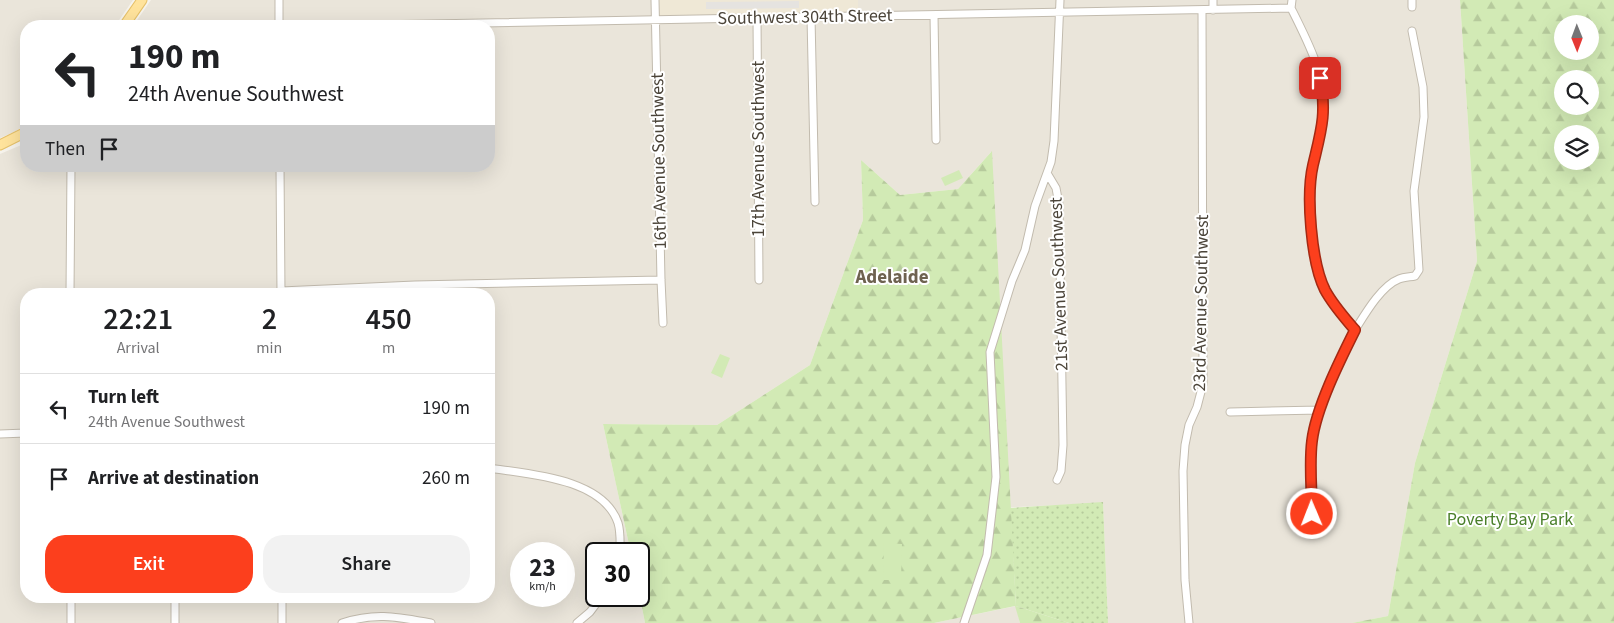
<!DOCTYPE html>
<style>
:root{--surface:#fff;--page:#f2f2f2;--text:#202124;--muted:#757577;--line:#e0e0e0;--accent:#fc3f1d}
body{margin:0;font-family:"Source Sans 3",sans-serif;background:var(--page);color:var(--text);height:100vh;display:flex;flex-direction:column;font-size:19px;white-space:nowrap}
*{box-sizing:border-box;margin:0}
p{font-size:16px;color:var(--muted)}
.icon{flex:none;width:28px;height:28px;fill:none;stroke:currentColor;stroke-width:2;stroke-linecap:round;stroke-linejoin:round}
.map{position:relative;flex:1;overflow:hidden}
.details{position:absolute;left:20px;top:288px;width:475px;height:315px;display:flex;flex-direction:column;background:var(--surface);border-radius:20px;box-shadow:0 5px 20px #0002}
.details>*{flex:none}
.guide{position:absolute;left:20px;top:20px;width:475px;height:152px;border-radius:20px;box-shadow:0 5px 20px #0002;background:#fff;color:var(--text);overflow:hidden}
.needle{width:32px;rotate:179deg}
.tools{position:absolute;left:1554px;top:15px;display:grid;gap:10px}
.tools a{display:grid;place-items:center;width:45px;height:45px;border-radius:50%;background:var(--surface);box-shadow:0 5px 20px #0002;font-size:25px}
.speed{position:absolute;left:510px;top:542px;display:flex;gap:10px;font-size:25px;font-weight:700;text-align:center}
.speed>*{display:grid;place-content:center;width:65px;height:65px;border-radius:50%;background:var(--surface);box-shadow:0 5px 20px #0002;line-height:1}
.speed small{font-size:12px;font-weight:400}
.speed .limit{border:2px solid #111;border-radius:8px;background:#fff;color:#111}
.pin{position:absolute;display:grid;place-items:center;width:42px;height:42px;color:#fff;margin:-21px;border-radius:10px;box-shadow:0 2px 8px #0006}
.me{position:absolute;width:55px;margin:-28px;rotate:359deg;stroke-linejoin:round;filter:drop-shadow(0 0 4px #0008)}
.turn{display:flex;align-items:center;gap:18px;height:105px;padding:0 25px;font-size:22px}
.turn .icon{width:65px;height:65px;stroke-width:2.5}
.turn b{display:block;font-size:35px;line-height:42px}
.then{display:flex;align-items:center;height:48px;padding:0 25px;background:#0003;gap:10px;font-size:19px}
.eta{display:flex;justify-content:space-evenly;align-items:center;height:85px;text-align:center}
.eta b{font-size:30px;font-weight:600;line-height:35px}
.action{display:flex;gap:10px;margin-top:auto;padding:10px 25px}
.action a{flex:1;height:58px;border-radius:20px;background:var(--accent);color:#fff;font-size:20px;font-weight:600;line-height:58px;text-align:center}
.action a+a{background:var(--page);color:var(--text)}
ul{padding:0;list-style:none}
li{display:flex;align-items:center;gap:15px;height:70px;padding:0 25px;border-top:1px solid var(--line)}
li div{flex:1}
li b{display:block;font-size:19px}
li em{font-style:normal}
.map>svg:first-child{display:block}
.residential{fill:#eae5da;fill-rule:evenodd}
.education{fill:#efe8d6}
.grass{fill:url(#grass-dots)}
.forest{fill:url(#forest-firs);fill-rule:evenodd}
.park{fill:#d2eab5}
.parking{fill:#e5e3e0}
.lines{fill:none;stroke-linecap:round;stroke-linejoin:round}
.minor-casing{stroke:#c2bbae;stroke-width:9}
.major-casing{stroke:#e6c16a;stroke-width:11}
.minor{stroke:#fff;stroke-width:7}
.major{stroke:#ffe39c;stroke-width:9}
.route-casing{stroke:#a42913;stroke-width:12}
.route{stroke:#fc3f1d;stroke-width:9}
.labels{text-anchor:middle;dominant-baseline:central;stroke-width:4;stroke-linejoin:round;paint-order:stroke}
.street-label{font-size:18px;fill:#4b4439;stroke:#fff}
.park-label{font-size:18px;fill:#4a7f2a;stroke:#fff}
.neighbourhood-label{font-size:19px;font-weight:bold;fill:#6e6250;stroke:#fff}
</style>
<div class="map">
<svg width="1614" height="623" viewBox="0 0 1614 623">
<defs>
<pattern id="grass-dots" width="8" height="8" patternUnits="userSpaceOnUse" patternTransform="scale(1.25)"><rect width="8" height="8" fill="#d2eab5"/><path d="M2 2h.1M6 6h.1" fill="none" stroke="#b6ca9c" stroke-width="1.8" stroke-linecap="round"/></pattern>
<pattern id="forest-firs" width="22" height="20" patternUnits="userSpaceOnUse" patternTransform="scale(1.25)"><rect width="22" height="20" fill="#d2eab5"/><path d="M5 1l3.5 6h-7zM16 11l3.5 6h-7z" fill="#b6ca9c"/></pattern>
</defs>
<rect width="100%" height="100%" fill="#f6f3ec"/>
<!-- residential -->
<path class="residential" d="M0,0h133l-18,26h-89v99l-12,7 -14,6z
M151,0h505l202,16v-16h602l17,261 -62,202 -27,153 -36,7h-244l-5,-120 -107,5 -5,-356 -33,37 -58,6 -39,-35 2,60 -53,145 -93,60 -114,-1 28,130h-35v42h43v-4l6,31h-645v-469l26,-11v23h463v-140h-356zM26,294h463v302h-463zM521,554h43v42h-43z
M1016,606l4,17h-86z"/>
<!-- education -->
<path class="education" d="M655,0h203v17l-202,3z"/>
<!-- grass -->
<path class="grass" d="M1103,502l5,121h-39l-53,-17 -6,-98z"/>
<!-- forest -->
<path class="forest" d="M1460,0h154v623h-262l36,-7 27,-153 62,-202zM1562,24h28v27h-28zM1562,79h28v27h-28zM1562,134h28v27h-28z
M992,151l24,455 53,17h-49l-5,-17 -81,17h-289l-6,-31v-38h-8l-28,-130 114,1 93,-60 53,-145 -2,-60 39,35 58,-6z"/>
<!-- park -->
<path class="park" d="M959,170l4,8 -18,8 -4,-8z
M720,354l10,4 -8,20 -11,-5z
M884,543l18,1 -1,36h-18z"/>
<!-- parking -->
<path class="parking" d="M799,1v7l-93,1v-7z"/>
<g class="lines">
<defs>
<path id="minor" d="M655,0l6,280 2,43
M1213,0v10
M1292,0l-1,8c16,32 34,66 33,101 0,21 -8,40 -11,60 -5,31 -2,89 10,118 8,16 21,29 32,43 -15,29 -38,76 -42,108 -5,30 -1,63 -1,93
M1412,0v7
M934,15l2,125
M811,17l4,185
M757,18l2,262
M279,26v-26
M319,26l972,-18
M280,166l1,127
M415,285v9
M281,291l134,-6 246,-5
M70,294l1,-128
M1355,330c10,-16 26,-44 44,-51 5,-2 11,-2 16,-3l4,-6 -5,-79 10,-74 -1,-30 -11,-56
M1230,412l90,-2
M0,434l26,-1
M489,468c39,6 114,10 129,55 3,10 2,21 2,31
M1057,480l4,-9 2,-26 -4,-241 -3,-16 -9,-15 4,-11 3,-21 6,-141
M175,596v27
M71,623v-27
M282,623v-27
M342,623c34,-11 55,-6 89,0
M577,623l13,-11 12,-16
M964,623l23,-68 9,-78 -6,-125 22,-71 13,-31 10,-44 12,-33
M1189,623l-4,-43 -2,-109 2,-26 4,-20 8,-18 6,-23 -1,-374"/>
<path id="major" d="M124,26l18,-26
M0,145l26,-13"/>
</defs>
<!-- minor casing -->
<use href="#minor" class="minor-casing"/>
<!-- major casing -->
<use href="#major" class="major-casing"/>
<!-- minor -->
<use href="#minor" class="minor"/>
<!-- major -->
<use href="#major" class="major"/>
</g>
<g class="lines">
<defs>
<path id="route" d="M1312,514c0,-24 -3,-50 0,-73 4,-33 28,-81 43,-111 -11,-13 -22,-25 -30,-40 -14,-28 -19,-95 -12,-125 8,-34 14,-51 7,-87"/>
</defs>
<!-- route casing -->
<use href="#route" class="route-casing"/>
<!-- route -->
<use href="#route" class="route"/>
</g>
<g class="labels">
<!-- street labels -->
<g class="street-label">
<text transform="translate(805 17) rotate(-1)">Southwest 304th Street</text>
<text transform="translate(758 149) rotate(-90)">17th Avenue Southwest</text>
<text transform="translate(659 161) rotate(-91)">16th Avenue Southwest</text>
<text transform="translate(1059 284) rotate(-92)">21st Avenue Southwest</text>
<text transform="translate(1201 303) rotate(-89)">23rd Avenue Southwest</text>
</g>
<!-- park labels -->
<g class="park-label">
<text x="1510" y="519">Poverty Bay Park</text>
</g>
<!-- neighbourhood labels -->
<g class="neighbourhood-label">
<text x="892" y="277">Adelaide</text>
</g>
</g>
</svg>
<div class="tools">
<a><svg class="needle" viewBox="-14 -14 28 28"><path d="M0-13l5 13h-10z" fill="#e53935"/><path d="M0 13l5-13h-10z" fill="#757577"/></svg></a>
<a><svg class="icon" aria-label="search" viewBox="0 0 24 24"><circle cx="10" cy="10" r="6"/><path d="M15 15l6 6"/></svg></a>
<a><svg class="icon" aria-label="layers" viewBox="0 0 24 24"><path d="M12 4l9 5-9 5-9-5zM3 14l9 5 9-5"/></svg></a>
</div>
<div class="speed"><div>23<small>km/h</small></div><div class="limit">30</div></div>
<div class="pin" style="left:1320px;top:78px;background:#d93025"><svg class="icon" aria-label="arrive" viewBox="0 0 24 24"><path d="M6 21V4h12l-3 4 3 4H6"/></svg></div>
<svg class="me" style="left:1312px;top:514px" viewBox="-20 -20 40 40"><circle r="17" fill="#fc3f1d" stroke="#fff" stroke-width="3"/><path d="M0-11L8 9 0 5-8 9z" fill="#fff"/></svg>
<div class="guide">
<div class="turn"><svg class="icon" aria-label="left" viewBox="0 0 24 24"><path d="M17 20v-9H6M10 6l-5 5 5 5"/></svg><div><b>190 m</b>24th Avenue Southwest</div></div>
<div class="then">Then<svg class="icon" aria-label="arrive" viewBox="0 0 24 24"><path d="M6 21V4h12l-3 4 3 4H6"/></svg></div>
</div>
<section class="details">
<div class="eta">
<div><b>22:21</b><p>Arrival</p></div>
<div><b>2</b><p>min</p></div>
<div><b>450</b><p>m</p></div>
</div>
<ul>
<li><svg class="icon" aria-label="left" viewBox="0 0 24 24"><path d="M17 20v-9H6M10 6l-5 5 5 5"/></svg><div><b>Turn left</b><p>24th Avenue Southwest</p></div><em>190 m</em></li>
<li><svg class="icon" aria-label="arrive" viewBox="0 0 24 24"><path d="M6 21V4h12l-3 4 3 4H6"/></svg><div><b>Arrive at destination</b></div><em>260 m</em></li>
</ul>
<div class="action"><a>Exit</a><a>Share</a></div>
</section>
</div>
